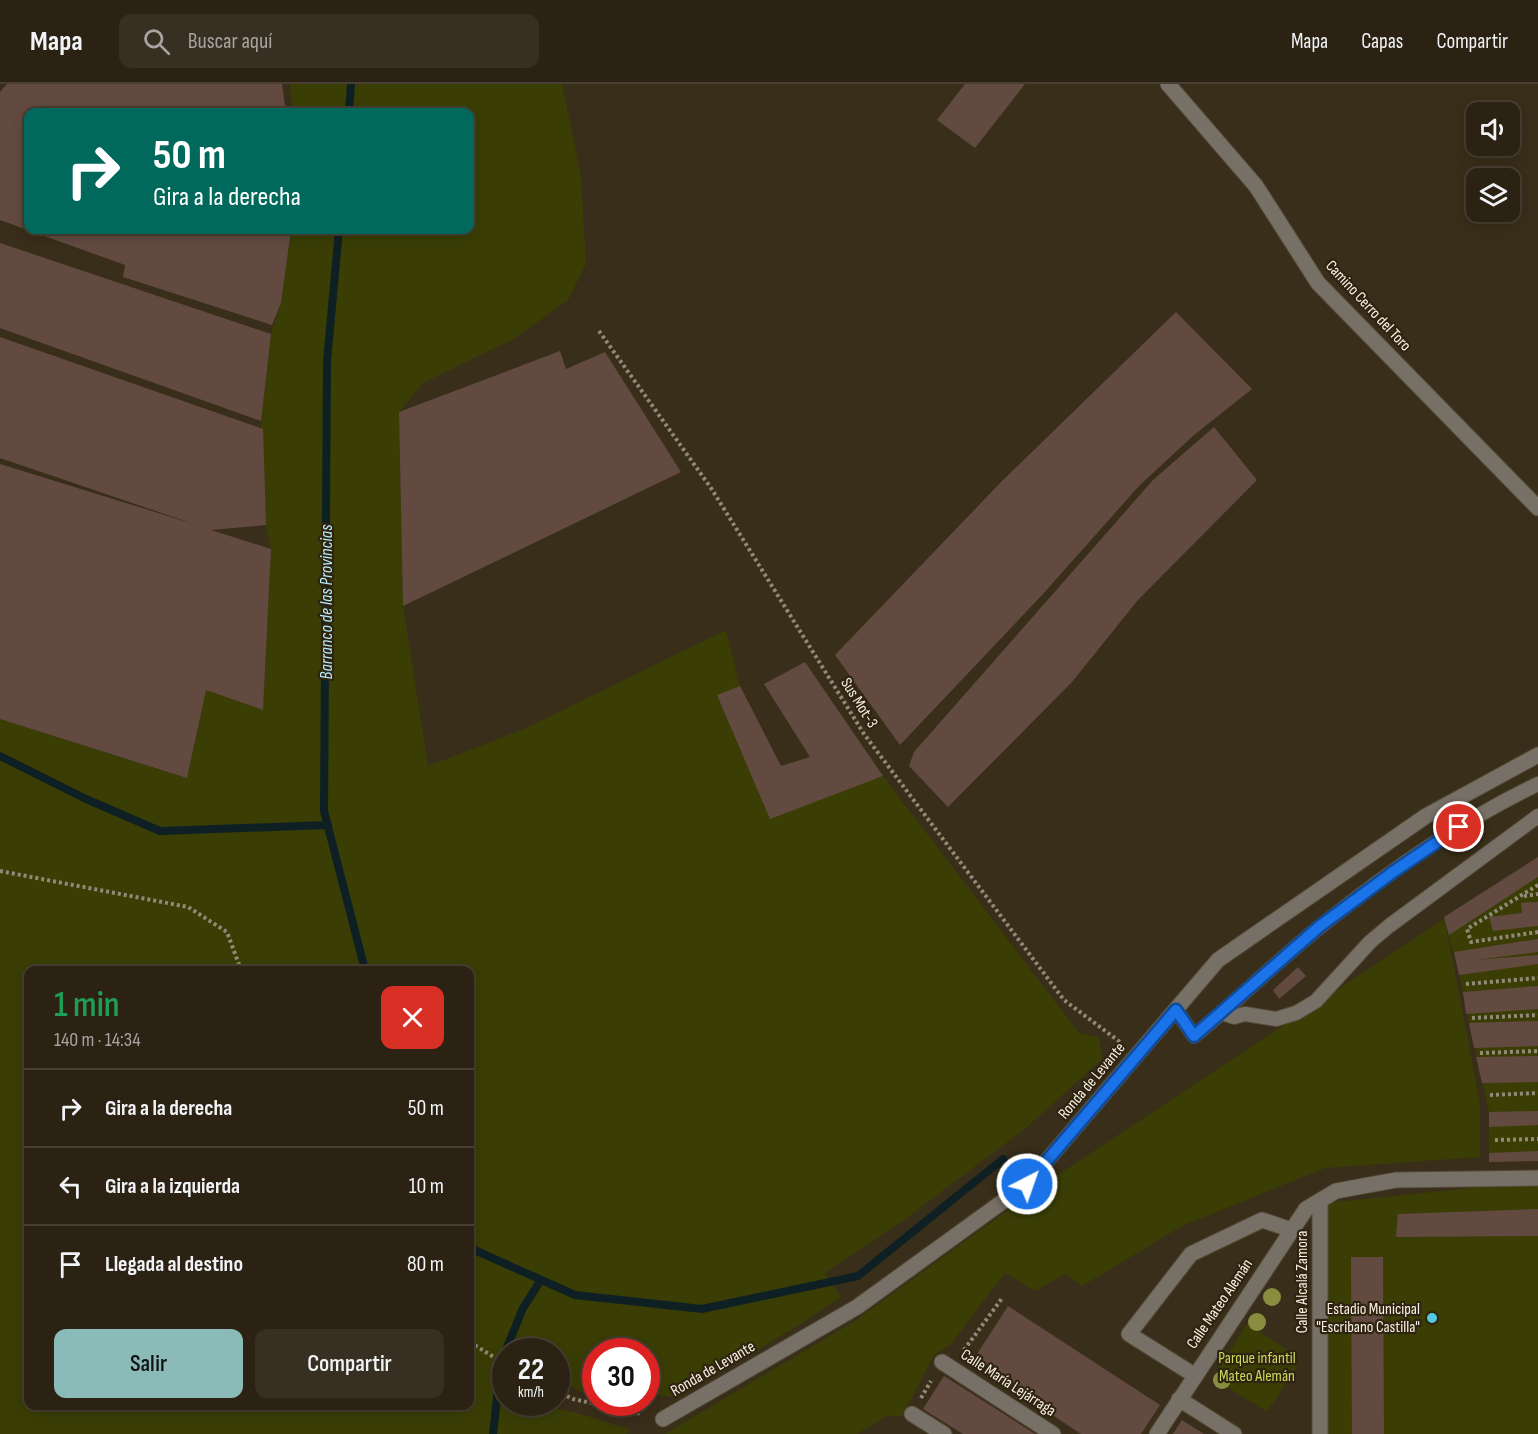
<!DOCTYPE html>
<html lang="es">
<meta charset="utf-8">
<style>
:root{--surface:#2b2213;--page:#372f21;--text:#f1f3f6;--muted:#a6a4a0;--line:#473f33;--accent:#8bbbb9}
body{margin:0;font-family:"Sofia Sans Condensed",sans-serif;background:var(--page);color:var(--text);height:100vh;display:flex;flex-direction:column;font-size:22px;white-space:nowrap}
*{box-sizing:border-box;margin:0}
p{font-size:20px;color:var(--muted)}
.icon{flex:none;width:33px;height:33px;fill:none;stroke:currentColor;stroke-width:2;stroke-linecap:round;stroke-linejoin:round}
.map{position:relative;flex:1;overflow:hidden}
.panel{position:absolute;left:24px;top:882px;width:450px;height:444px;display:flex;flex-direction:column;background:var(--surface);border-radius:12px;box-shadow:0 3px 15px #0003,0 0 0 2px var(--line)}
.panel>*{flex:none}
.top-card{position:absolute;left:24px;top:24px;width:450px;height:126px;border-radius:12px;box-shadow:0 3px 15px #0003,0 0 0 2px var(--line);background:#00695c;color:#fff;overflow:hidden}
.fabs{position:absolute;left:1466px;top:18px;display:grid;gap:12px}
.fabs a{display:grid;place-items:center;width:54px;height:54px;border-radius:12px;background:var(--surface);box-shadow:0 3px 15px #0003,0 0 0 2px var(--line);font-size:30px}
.speed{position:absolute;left:492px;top:1254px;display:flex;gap:12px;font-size:30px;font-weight:700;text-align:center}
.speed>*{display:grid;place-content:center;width:78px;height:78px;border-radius:50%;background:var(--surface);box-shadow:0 3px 15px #0003,0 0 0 2px var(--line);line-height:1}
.speed small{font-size:15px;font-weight:400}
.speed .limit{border:9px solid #d22;background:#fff;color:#111}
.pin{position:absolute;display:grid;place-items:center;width:51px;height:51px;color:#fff;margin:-26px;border:3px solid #fff;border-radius:50%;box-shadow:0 2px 6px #0007}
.me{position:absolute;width:66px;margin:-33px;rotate:41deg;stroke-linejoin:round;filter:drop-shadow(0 0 4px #0008)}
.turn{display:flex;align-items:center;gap:21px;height:126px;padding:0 30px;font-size:27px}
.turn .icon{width:78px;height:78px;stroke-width:2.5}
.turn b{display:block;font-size:42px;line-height:51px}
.round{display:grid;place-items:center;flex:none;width:63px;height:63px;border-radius:12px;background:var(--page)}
.overview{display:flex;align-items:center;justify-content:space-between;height:102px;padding:0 30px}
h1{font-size:36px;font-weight:600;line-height:45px;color:#1e9e55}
.button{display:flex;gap:12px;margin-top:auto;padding:12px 30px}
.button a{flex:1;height:69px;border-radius:12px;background:var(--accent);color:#111;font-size:24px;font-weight:600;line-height:69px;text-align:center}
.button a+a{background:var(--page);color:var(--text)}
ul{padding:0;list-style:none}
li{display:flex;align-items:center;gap:18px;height:78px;padding:0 30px;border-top:2px solid var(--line)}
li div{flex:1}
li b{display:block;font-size:22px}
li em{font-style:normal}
header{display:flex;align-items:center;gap:36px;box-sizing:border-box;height:84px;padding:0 30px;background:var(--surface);border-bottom:2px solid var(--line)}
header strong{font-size:28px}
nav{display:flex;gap:33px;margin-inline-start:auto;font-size:21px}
.search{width:420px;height:54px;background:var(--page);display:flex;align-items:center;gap:15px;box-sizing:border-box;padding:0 21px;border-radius:12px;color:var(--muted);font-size:22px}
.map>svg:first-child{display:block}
.green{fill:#3a3e05;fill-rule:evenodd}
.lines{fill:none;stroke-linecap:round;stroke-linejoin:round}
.stream{stroke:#0f2024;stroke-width:8}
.building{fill:#634a41}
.service-casing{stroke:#544936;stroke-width:16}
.minor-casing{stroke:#544936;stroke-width:17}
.path{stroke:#938978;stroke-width:4;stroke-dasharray:3 3;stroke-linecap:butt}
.service{stroke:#777066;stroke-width:14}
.minor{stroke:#777066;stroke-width:15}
.tree{fill:#8a8c3f}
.route-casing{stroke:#114b97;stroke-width:15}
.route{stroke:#1a73e8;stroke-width:10}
.poi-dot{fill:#54cade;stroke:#2f240f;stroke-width:2}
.labels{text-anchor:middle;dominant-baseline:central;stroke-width:4.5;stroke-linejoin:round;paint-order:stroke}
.street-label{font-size:16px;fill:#f9f1e5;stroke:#2f240f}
.poi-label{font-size:16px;fill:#f9f1e5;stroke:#2f240f;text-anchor:end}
.park-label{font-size:16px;fill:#cdd95e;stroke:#2f240f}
.water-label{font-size:18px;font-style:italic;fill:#b6ecfb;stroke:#2f240f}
</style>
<header>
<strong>Mapa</strong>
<div class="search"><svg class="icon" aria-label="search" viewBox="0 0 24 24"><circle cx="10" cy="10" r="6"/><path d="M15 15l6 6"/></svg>Buscar aquí</div>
<nav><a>Mapa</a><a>Capas</a><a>Compartir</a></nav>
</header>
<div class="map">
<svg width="1538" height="1350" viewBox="0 0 1538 1350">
<rect width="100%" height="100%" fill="#392e19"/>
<!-- green -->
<path class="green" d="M290,0h272l19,93 5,87 -18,36 -55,39 -90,44 -24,29 4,194 25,160 96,-37 202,-99 14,56 -23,9 53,123 113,-42 196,257 20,4 3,22 -76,69 -122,92 -79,53 16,24 -42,28 -121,72 -31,-2 -1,-43h-50l-1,40h-15l-23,-16 -1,-24h-50v50c42,1 85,15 125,28l-5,4h-626v-715l186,59 20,-88 57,20 8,-161 -5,-24 -5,-104 10,-87 10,-31 10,-73h179v-118h-178zM28,886h442v436h-442z
M1538,773v304l-49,1v-50l-32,-149 -11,-36 34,175v55l-155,11 -143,58 -100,60 -17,-12 -30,17 -30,-18 -55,72 -16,10 -32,61h-15l-30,18h-192l190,-113 192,-139z
M1491,1102h47v248h-211l-1,-231z
M1247,1240l50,32v10l-30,46 -54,-34z"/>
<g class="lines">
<!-- stream -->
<path class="stream" d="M349,28l2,-28
M339,146l-12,131 -3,450 41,159
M0,672l86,43 74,32 168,-6
M470,1164l105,47 127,14 156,-33 145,-117
M493,1350l8,-72 22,-54 18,-28"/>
</g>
<!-- building -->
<path class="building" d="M7,0h275l4,28h-258v118h263l-10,73 -9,22 -149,-48 2,-12 -125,-45v-128z
M965,0h60l-50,64 -38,-28z
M0,159l271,91 -10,87 -261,-93z
M1176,228l76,77 -58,46 -55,51 -96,108 -143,151 -65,-90 167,-174z
M0,253l263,92 3,96 -55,5 60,19 -8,161 -57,-20 -19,88 -187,-59v-255l197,61 -197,-67z
M560,267l6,18 39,-17 76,120 -278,134 -4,-194z
M1214,343l43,53 -119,120 -66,82 -124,125 -39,-41 5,-14 239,-272z
M805,578l78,114 -113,43 -53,-124 23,-9 41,80 29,-9 -46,-73z
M1538,773v20l-89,58 -5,-18z
M1538,818v24l-45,5 -4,-14 33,-4 -1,-10z
M1538,855v13l-63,8 63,-5v9l-79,11 -5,-23z
M1298,883l8,9 -27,23 -6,-9z
M1538,902v23l-72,5 -3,-22z
M1538,937v25l-64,2 -5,-25z
M1538,972v26l-56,1 -6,-26z
M1538,1027v14l-49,2v-15z
M1538,1067v10l-49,1v-9z
M1538,1125v27l-142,1 2,-23z
M1351,1173h32l1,177h-32z
M1008,1222l152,99 -19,29h-60l-109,-72z
M944,1292l49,31 42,27h-72l-40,-25z
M1182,1336l22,14h-31z"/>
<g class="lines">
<defs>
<path id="service" d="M1176,926l18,26c43,-35 83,-75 127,-110 67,-54 139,-105 217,-142
M1222,929l12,4 11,-3 31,5 20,-6 20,-12 54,-59 19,-16 149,-110"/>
<path id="minor" d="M1168,0l88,102 62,97 220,225
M942,1278l111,72
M1194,1291l-65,-41 62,-80 71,-34 30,10
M1179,1315l55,35
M912,1330l32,20
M663,1335l194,-112 170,-123 191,-224 208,-144 112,-61
M1157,1350l149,-225 30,-18 60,-11 142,-2
M1320,1350v-232"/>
</defs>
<!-- service casing -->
<use href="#service" class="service-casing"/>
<!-- minor casing -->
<use href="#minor" class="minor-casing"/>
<!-- path -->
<path class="path" d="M599,247l112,157 153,246 200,266 56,42
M0,787l188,36 39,25 14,38
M1538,801l-71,44 4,13 67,-10
M1524,812l14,-2
M1466,900l72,-6
M1472,934l66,-3
M1480,969l58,-2
M1490,1011l48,-2
M1495,1056l43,-1
M470,1258l36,23
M964,1266l39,-53
M556,1307l17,8 69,15
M921,1314l10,-17"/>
<!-- service -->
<use href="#service" class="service"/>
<!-- minor -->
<use href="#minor" class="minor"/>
</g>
<!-- trees -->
<g class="tree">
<circle cx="1272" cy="1213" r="9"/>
<circle cx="1257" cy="1238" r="9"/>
<circle cx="1222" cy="1296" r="9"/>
</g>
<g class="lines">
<defs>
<path id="route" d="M1027,1100l149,-174 18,26 126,-110 73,-54 66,-45"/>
</defs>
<!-- route casing -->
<use href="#route" class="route-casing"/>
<!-- route -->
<use href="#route" class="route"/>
</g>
<!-- markers -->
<circle class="poi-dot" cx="1432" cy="1234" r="6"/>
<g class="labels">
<!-- street labels -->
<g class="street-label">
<text transform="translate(1368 222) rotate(47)">Camino Cerro del Toro</text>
<text transform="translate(859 619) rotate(58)">Sus Mot-3</text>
<text transform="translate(1092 997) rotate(-50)">Ronda de Levante</text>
<text transform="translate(1302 1198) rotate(-90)">Calle Alcalá Zamora</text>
<text transform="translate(1220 1220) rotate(-56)">Calle Mateo Alemán</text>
<text transform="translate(713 1285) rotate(-30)">Ronda de Levante</text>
<text transform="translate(1008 1299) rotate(33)">Calle María Lejárraga</text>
</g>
<!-- poi labels -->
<g class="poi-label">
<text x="1420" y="1225">Estadio Municipal<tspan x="1420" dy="18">"Escribano Castilla"</tspan></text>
</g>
<!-- park labels -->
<g class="park-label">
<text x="1257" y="1274">Parque infantil<tspan x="1257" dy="18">Mateo Alemán</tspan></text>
</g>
<!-- water labels -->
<g class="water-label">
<text transform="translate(326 518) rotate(-90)">Barranco de las Provincias</text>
</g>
</g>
</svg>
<div class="fabs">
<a><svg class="icon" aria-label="sound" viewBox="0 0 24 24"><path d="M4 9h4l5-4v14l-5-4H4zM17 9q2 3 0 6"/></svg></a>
<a><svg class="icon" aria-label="layers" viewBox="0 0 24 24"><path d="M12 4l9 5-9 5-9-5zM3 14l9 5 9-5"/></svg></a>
</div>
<div class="speed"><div>22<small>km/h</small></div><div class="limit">30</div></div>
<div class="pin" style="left:1459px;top:743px;background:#d93025"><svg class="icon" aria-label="arrive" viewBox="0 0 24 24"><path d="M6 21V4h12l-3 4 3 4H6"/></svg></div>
<svg class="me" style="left:1027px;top:1100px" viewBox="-20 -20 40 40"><circle r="17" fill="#1a73e8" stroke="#fff" stroke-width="3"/><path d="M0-11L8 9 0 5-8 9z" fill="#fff"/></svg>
<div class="top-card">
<div class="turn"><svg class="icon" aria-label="right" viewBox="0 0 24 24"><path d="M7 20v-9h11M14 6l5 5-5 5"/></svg><div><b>50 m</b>Gira a la derecha</div></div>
</div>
<section class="panel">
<div class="overview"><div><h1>1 min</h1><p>140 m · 14:34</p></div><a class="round" style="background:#d93025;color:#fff"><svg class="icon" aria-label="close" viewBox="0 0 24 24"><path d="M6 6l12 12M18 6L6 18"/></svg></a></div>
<ul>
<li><svg class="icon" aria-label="right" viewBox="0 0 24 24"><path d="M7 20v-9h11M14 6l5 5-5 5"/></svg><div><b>Gira a la derecha</b></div><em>50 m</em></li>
<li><svg class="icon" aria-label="left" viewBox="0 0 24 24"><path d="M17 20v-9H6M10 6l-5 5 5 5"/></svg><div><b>Gira a la izquierda</b></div><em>10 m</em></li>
<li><svg class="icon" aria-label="arrive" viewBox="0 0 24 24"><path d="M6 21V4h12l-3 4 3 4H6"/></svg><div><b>Llegada al destino</b></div><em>80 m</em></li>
</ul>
<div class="button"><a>Salir</a><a>Compartir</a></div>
</section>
</div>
